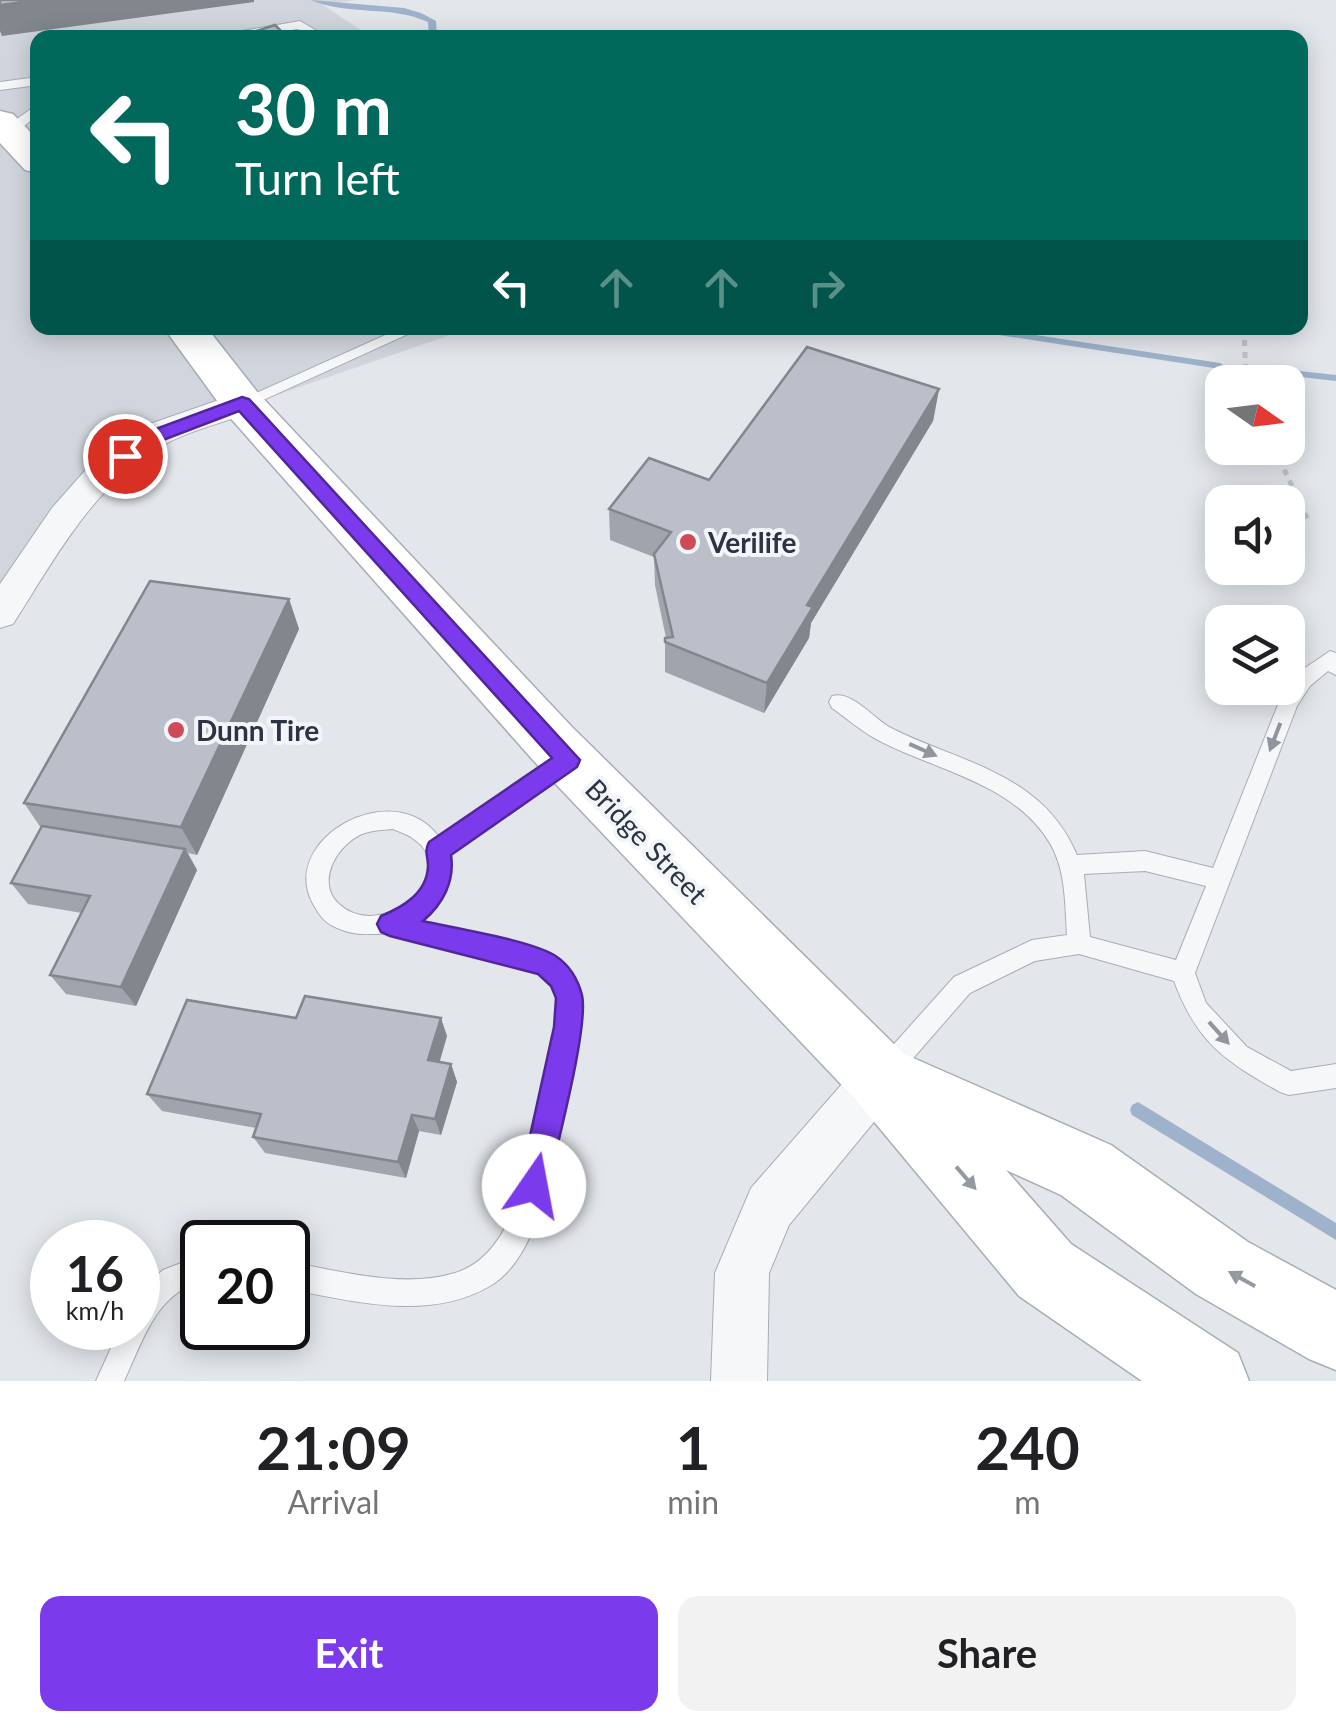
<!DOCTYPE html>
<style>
:root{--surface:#fff;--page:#f2f2f2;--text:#202124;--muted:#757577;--accent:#7c3aed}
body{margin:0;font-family:Lato,sans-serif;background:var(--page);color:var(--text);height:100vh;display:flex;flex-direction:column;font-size:38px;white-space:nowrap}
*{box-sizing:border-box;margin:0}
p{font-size:32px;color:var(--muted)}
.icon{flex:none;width:55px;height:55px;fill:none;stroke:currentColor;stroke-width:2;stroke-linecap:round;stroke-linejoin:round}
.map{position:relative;height:1381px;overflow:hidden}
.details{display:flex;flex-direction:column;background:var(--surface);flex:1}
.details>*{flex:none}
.hud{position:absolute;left:30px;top:30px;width:1278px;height:305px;border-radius:20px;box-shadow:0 5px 25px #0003;background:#00695c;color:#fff;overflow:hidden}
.needle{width:65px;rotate:104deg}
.buttons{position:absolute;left:1205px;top:365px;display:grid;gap:20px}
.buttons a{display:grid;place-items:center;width:100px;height:100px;border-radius:20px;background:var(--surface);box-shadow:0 5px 25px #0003;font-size:50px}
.speed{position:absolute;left:30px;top:1220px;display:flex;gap:20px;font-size:50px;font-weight:700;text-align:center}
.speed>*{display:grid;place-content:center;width:130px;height:130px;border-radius:50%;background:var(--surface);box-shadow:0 5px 25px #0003;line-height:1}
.speed small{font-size:25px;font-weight:400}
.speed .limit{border:5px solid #111;border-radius:15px;background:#fff;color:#111}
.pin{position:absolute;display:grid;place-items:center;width:85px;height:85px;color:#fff;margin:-42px;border:5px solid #fff;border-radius:50%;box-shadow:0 2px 10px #0007}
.me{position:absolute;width:110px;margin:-55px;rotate:12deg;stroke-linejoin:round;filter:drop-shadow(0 0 8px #0008)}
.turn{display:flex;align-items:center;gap:35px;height:210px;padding:0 40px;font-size:45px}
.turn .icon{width:130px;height:130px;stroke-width:2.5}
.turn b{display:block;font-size:70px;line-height:85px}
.lanes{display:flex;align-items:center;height:95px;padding:0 40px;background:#0003;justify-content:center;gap:50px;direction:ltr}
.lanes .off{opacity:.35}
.eta{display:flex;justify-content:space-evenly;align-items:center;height:170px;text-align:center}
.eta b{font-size:60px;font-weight:700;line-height:70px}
.cta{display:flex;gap:20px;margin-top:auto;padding:20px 40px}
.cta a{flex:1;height:115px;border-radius:20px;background:var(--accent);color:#fff;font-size:40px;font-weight:700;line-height:115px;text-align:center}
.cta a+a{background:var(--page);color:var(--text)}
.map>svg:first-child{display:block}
.built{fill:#d1d5dd}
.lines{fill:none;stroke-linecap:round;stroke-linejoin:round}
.stream{fill:#9eb2cb;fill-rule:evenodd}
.service-casing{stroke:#a8adb6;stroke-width:2}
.minor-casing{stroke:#a8adb6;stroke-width:2}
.secondary-casing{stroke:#a8adb6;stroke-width:3}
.path{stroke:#c1c4ca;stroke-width:5;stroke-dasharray:6 6;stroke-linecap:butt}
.service{fill:#f6f7f9;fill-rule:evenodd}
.minor{fill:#f6f7f9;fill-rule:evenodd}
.secondary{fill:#fff;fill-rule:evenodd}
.wall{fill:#a0a4ad}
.shaded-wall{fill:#82868d}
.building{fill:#babfc9;stroke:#82868d;stroke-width:2.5}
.oneway{fill:#90959e}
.oneway2{fill:#9599a2}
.route{fill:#7c3aed;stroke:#51269a;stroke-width:2.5}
.poi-dot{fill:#cf4957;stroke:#f3f5f8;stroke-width:4}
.labels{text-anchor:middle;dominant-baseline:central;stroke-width:8;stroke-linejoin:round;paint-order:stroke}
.poi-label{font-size:28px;font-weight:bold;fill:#2b3344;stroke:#f3f5f8;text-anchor:start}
.street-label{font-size:28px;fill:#2b3344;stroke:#f3f5f8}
</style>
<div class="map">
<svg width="1336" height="1381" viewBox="0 0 1336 1381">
<rect width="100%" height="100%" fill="#e3e6eb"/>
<!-- built -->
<path class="built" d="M0,0h356l-33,5 48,32 -333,1v290h432l-321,111 -149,175z"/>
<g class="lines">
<!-- stream -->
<path class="stream" d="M311,0l93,8 17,5 15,8 1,17h-8l-1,-16c-37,-17 -80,-6 -117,-22z
M968,328h21l231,35 5,3 -5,3 -247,-38z
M1262,367l74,8v6l-78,-9 -1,-2z
M1138,1102l198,121v17l-204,-125 -2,-5 2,-5z"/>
<defs>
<path id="service" d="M300,21l29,17h-16l-15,-9 -61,9h-35z
M38,77v8l-38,5v-8z
M38,104v11l-24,19h-10v-6z
M401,328h20l-173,79h-12l-2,-4z
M1330,651l6,2v22l-8,-4 -18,15 -13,20 -102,267 11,30 41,44 44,24 45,-7v24l-47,7 -9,-3c-55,-31 -83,-49 -106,-111l-95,-27 -44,7 -65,32 -75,86 -9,4 -9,-4 -3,-8 3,-8 77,-86 78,-37 35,-5c-2,-30 -1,-63 -16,-90 -35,-62 -118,-75 -175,-106 -16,-9 -30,-21 -44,-31l-3,-6 3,-6c20,-6 42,23 59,32 45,23 99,35 140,67 21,16 35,35 46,60l68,-4 68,17 68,-171 15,-23zM1145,871l61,15 -30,74 -86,-23 -6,-63z
M568,751l7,3 3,6 -3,6 -126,88c2,29 -9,48 -30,67l135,34c13,13 25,27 27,46 2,27 -8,56 -14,83 -12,58 -21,169 -77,202 -62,36 -137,15 -202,3v-27c54,9 114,27 167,11 67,-20 75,-129 87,-186 5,-25 13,-50 15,-75l-2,-21 -16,-19c-34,-9 -69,-18 -104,-26 -14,-4 -30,-11 -45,-12 -24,-1 -34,4 -59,-9 -9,-5 -14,-14 -19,-23 -32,-64 82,-127 127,-65zM393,829c7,3 16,6 22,11 46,33 -32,104 -76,64 -24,-22 -2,-59 23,-70 10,-4 21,-4 31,-5z
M202,1255v26c-47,13 -59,60 -78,100h-28l24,-53h18l1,-38 24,-20z"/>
<path id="minor" d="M242,392l12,3 5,8 -5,8c-31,12 -65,19 -94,36 -68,40 -106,113 -147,177l-13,4v-44l52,-76 38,-43 57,-40z
M880,1053l17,7 8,17 -8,17 -108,131 -20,48 -2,108h-56l4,-108 36,-85 112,-128z"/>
<path id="secondary" d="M0,111l13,3 25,26v33l-13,-3 -25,-27z
M164,328h43l51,65 314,334 332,327 207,91 137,97 88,48v80l-27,-11 -113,-65 -135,-99 -55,-25 65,74 167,109 11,28h-107l-123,-85 -163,-196 -324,-341 -306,-346z"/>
</defs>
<!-- service casing -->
<use href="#service" class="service-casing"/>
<!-- minor casing -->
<use href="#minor" class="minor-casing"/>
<!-- secondary casing -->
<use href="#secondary" class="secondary-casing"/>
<!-- path -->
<path class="path" d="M1244,328l2,54
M1274,448l35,74"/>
<!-- service -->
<use href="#service" class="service"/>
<!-- minor -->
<use href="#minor" class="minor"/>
<!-- secondary -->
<use href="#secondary" class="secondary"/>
</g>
<!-- wall -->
<path class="wall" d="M939,389l-6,32 -122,202 -2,15 -45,75 -99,-41v-34h1l-11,-53 -1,-28 -44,-17 -1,-31 100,-29z
M289,599l10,30 -102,226 -9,-2 9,17 -61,136 -70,-12 -16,-19 32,-62 -54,-9 -17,-21 30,-55 -17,-25z
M296,1018l151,18 -8,26 12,2 6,18 -16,53 -22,-4 -13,47 -141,-25 -12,-16 3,-9 -94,-17 -15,-17z"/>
<!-- shaded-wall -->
<path class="shaded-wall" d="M40,0h214v2l-252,34 -2,-5v-26z
M939,389l-6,32 -122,202 -2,15 -45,75 3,-30 40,-78z
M289,599l10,30 -102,226 -16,-28z
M185,849l12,21 -61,136 -15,-19z
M441,1018l6,18 -12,42 -7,-18z
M451,1064l6,18 -16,53 -6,-16z
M412,1115l7,16 -13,47 -8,-16z"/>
<!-- building -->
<path class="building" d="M0,0h40l-40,5z
M275,25l13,13h-53z
M807,347l132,42 -132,216 6,2 -46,76 -102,-41v-4l8,-1 -19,-83 17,-22 -62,-23 40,-51 60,22z
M150,581l139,18 -108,228 -157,-24z
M42,826l143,23 -64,138 -71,-12 40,-79 -79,-13z
M305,996l136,22 -13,42 23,4 -16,55 -23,-4 -14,47 -145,-25 8,-23 -114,-20 40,-94 109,18z"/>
<!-- one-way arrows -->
<defs><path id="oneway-solid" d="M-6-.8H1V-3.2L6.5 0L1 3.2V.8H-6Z" transform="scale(2.5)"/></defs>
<g class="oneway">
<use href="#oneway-solid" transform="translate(1275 737) rotate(111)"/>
<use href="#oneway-solid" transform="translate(923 750) rotate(24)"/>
<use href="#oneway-solid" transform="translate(1219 1033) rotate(48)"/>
</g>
<g class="oneway2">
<use href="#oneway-solid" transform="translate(966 1178) rotate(49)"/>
<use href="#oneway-solid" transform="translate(1242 1279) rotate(-151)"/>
</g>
<!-- route -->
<path class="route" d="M242,397l7,2 331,361 -3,7 -126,88c4,26 -8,49 -28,66 31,7 112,20 134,36 13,9 21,23 25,38 7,32 -26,153 -34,191l-4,11 -10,4 -11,-4 -4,-11 35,-159 2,-29 -5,-12 -13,-12 -148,-38 -9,-4 -4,-8 4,-8c22,-9 46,-23 47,-50 0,-10 -4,-14 1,-24l123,-84 -313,-347 -84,32 -23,17h-14l-3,-4 27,-22z"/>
<!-- markers -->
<g class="poi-dot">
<circle cx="688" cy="542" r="10"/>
<circle cx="176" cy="730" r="10"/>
</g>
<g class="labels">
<!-- poi labels -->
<g class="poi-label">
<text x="708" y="542">Verilife</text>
<text x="196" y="730">Dunn Tire</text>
</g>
<!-- street labels -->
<g class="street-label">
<text transform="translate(647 841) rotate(46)">Bridge Street</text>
</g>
</g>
</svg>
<div class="buttons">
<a><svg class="needle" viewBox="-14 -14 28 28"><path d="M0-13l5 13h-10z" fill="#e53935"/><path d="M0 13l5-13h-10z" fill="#757577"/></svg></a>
<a><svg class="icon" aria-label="sound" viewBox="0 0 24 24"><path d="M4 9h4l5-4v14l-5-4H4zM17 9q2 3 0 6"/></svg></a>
<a><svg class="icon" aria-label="layers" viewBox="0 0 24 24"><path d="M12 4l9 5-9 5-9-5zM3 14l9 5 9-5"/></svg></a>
</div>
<div class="speed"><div>16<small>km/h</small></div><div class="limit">20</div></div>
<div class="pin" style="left:125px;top:456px;background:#d93025"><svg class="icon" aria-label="arrive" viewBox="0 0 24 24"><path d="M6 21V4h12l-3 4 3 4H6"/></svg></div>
<svg class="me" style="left:534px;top:1186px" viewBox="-20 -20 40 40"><circle r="19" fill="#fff"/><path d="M0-13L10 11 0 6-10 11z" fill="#7c3aed"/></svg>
<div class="hud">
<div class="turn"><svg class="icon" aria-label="left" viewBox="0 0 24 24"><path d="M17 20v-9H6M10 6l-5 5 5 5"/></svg><div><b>30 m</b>Turn left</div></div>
<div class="lanes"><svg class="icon" aria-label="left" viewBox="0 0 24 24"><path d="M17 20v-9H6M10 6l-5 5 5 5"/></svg><svg class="icon off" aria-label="ahead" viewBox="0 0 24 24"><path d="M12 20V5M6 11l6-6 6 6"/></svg><svg class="icon off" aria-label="ahead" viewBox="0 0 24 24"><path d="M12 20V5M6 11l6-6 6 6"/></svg><svg class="icon off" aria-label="right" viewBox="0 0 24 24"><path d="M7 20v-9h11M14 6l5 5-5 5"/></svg></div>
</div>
</div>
<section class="details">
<div class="eta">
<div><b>21:09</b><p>Arrival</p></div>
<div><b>1</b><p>min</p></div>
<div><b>240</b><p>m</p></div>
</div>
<div class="cta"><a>Exit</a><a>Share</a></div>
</section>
